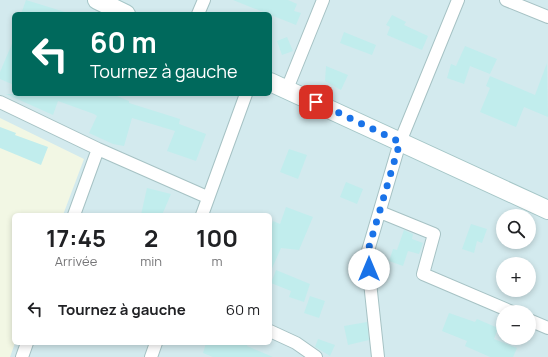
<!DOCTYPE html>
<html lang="fr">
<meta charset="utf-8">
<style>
:root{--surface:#fff;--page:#f2f2f2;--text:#202124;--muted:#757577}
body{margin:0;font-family:Manrope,sans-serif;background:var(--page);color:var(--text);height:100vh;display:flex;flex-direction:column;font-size:15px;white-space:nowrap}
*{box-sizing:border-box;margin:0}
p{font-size:13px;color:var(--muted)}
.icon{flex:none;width:22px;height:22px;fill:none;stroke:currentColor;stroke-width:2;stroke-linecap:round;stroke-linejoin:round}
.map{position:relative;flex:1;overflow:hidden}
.details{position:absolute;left:12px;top:213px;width:260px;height:132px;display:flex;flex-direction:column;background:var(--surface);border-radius:6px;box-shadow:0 2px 6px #0003}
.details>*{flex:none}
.guide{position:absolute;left:12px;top:12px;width:260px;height:84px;border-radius:6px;box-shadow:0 2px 6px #0003;background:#00695c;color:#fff;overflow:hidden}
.buttons{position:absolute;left:496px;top:209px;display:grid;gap:8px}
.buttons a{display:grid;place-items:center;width:40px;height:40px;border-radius:50%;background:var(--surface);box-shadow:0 2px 6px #0003;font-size:20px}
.pin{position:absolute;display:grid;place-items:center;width:34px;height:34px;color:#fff;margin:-17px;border-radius:8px;box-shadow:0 2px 6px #0006}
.me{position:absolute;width:44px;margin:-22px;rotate:0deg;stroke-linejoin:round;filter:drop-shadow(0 0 3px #0008)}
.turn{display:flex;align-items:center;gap:14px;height:84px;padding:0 12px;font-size:18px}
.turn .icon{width:52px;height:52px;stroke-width:2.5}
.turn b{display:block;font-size:28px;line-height:34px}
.eta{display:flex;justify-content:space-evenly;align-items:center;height:68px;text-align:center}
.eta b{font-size:24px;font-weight:700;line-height:28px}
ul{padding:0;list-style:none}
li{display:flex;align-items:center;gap:12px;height:56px;padding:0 12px}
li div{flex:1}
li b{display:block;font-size:15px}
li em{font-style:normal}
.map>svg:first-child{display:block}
.residential{fill:#d3eaee;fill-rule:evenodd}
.education{fill:#f2f7e4}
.building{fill:#c1eded}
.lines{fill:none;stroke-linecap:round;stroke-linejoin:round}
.street-casing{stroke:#a6c2c4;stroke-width:14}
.secondary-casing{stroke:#a5c6c7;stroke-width:20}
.street{stroke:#fff;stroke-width:12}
.secondary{stroke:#fff;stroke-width:18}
.route{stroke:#1a73e8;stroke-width:7;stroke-dasharray:0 12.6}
</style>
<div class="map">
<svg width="548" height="357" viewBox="0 0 548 357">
<rect width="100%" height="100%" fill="#e7f6fa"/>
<!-- residential -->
<path class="residential" d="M0,0h548v357h-548zM14,14h256v80h-256zM14,215h256v128h-256zM503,216h26v26h-26zM503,264h26v26h-26zM503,312h26v26h-26z"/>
<!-- education -->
<path class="education" d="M0,118l84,41 -21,56h-49v128h1l-5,14h-10z"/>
<!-- building -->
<path class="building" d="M26,0l39,12v2h-44z
M233,0h55l9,4 -3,7 7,2 -5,12z
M392,15l14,7 -2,3 24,11 -6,14 -35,-15 3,-8 -4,-2z
M344,32l32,13 -4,10 -32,-12z
M287,37l6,14 -11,4 -5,-14z
M14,39v46l-14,-6v-7z
M465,46l32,13 -7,15 -20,-8 -6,18 -17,-6 4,-14 5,2z
M547,63l1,54 -24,-10 -8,20 -36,-15 10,-24 -4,-2 4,-10 45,19z
M326,66l22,9 -7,15 -16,-9z
M6,94h106l17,7v2l51,16 -1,5 27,10 -10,27 -29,-10 8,-20 -43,-13 -8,28 -11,-2 -24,-11 8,-17 -3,-2 -36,-13 -5,14z
M0,127l16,6 -1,2 33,12 -7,18 -41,-17z
M289,149l18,6 -9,24 -18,-7z
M346,182l17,7 -6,15 -17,-7z
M147,188l24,6 -9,21h-21z
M286,207l27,10 -14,33 -18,-2 -11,25v-44l3,-8 7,3z
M471,224l16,5 -5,14 -5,-2 -3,12 -12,-4z
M404,230l9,4 -1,5 11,4 -4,11 -11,-3 -5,15 -14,-5 4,-12 4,1z
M276,270l34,14 -6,18 -15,-5 2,-6 -20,-8z
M310,296l15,5 -6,17 -15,-5z
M449,313l26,9 2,-3 21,9 -4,11 23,9 -4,9h-23l-25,-11 2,-5 -25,-10z
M367,322l2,18 -21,5 -4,-19z
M318,339l17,6 -5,11 -15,-9z
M206,343h42l-1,3 26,11h-60l-10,-4z"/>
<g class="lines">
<defs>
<path id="street" d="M506,0l42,17
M198,14l6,-14
M287,89l36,-89
M0,102l98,47 109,48
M380,212l54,22 -11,40 89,38
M74,215l24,-66
M202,215l44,-121
M529,320l19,8
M270,331l26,12 20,14
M22,357l5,-14
M151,357l5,-14
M378,357l-11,-103 33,-112 58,-142"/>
<path id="secondary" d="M97,0l29,14
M270,82l278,128"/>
</defs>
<!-- street casing -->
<use href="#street" class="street-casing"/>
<!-- secondary casing -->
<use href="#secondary" class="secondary-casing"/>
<!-- street -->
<use href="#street" class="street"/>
<!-- secondary -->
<use href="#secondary" class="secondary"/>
</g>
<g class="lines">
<!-- route -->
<path class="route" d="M316,102l84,40 -33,112 2,15"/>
</g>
</svg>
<div class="buttons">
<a><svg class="icon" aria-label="search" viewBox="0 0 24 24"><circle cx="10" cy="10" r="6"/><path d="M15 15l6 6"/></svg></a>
<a>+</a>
<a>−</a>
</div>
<div class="pin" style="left:316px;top:102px;background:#d93025"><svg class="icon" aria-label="arrive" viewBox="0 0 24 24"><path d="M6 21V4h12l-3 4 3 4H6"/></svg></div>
<svg class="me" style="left:369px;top:269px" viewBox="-20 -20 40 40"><circle r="19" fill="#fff"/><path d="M0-13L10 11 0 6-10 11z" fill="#1a73e8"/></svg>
<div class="guide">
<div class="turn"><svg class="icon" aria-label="left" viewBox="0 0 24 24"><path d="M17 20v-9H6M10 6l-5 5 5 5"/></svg><div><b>60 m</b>Tournez à gauche</div></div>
</div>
<section class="details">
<div class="eta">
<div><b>17:45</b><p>Arrivée</p></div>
<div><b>2</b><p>min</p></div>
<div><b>100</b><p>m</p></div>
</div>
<ul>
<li><svg class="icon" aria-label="left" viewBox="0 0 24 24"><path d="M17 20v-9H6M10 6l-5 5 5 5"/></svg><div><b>Tournez à gauche</b></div><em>60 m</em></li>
</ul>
</section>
</div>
